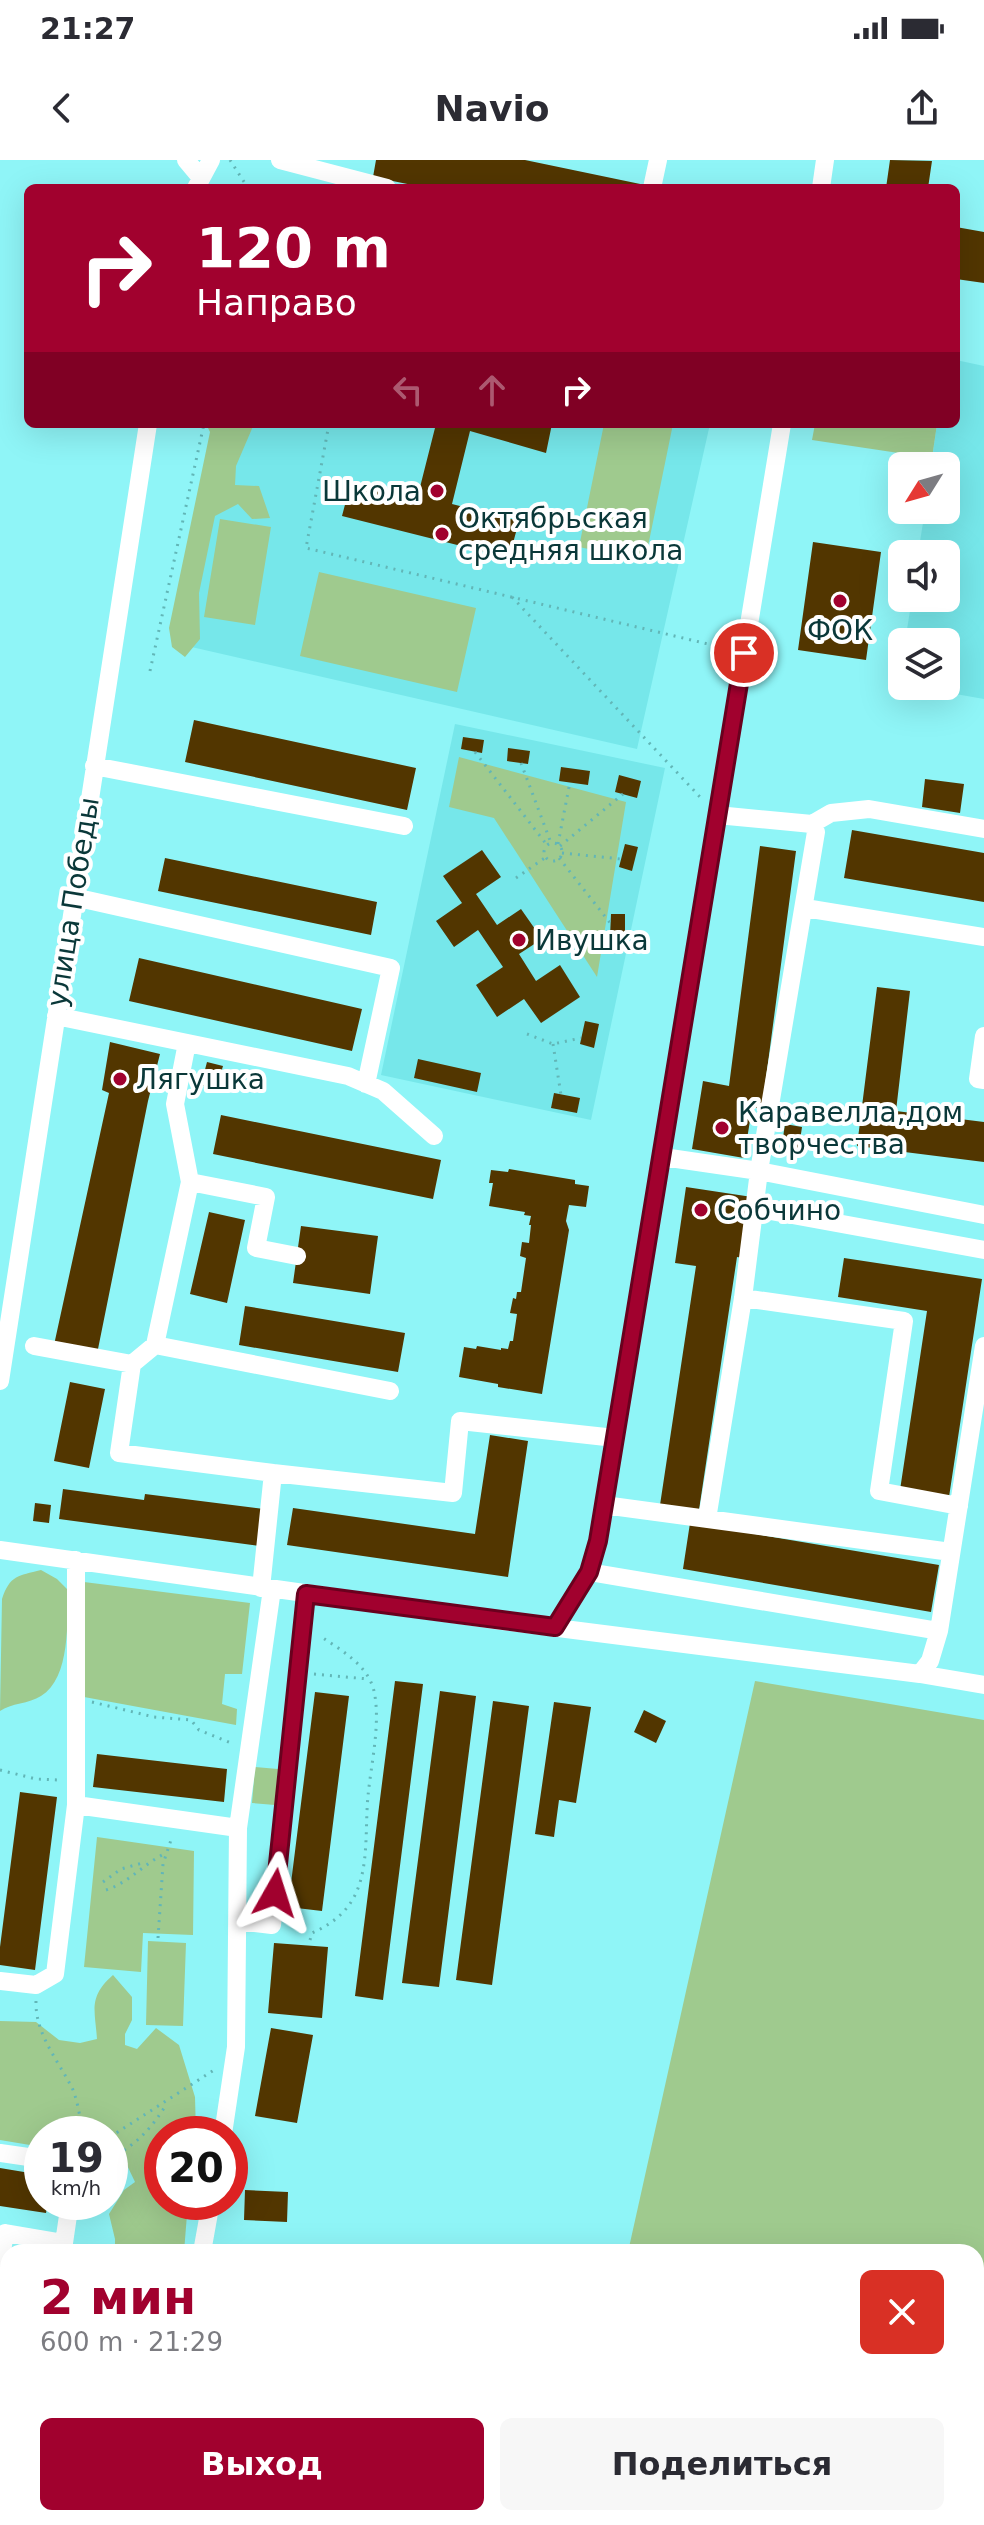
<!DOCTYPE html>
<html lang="ru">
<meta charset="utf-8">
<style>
:root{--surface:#fff;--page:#f7f7f7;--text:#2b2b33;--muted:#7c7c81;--accent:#a1012e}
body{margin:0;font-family:"DejaVu Sans",sans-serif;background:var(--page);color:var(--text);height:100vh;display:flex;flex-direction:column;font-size:30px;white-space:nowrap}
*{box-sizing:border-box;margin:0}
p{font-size:26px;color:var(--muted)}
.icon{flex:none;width:44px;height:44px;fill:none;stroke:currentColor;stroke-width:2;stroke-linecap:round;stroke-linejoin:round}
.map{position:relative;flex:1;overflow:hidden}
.sheet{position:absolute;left:0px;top:2084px;width:984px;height:282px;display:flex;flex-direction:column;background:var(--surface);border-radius:24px 24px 0 0;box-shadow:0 8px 32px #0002}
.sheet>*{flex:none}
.top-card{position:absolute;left:24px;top:24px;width:936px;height:244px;border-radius:12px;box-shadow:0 8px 32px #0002;background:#a1012e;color:#fff;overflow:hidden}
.needle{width:52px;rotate:233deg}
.tools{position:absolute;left:888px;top:292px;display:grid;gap:16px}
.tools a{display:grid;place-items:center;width:72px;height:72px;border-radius:12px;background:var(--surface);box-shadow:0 8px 32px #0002;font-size:40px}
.speed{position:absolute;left:24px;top:1956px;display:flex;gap:16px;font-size:40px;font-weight:700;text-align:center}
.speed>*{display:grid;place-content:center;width:104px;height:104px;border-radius:50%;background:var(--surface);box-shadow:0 8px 32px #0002;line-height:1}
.speed small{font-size:20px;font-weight:400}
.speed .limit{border:12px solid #d22;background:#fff;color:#111}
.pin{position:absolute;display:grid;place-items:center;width:68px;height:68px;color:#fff;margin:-34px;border:4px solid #fff;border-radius:50%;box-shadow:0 2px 8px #0007}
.me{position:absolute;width:88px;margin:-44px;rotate:6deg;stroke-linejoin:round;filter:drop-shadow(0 0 6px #0008)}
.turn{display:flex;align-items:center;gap:28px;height:168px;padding:0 40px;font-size:36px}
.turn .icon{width:104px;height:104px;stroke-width:2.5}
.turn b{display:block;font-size:56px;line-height:68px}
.lanes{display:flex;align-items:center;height:76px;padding:0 40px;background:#0003;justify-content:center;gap:40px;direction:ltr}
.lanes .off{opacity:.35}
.round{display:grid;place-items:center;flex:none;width:84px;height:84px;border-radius:12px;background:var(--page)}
.headline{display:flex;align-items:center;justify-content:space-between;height:136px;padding:0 40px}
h1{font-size:48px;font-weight:600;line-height:60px;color:var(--accent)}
.cta{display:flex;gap:16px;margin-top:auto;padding:16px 40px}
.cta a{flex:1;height:92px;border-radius:12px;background:var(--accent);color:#fff;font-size:32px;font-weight:600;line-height:92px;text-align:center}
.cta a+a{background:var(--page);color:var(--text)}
.status{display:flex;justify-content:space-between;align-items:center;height:56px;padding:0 40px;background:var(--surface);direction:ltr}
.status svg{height:22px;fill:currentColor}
header{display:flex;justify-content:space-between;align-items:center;height:104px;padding:0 40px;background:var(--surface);font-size:36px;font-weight:600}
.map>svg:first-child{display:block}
.built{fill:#76e7ea}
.green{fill:#9fca8e}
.building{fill:#523600}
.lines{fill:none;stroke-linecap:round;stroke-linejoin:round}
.path{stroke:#62b6b7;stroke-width:3;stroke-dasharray:2 6;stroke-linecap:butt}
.minor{stroke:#fff;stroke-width:18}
.route-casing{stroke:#69011e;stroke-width:20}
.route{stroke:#a1012e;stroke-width:14}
.poi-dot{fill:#a1012e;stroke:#fff;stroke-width:3}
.labels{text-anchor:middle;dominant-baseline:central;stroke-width:8;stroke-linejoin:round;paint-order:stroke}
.poi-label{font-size:28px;fill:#0a3839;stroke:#fff;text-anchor:start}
.street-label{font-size:28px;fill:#0a3839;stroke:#fff}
</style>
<div class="status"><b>21:27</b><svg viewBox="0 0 49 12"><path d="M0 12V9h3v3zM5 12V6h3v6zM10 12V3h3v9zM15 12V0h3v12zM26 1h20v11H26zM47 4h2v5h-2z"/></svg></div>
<header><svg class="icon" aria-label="back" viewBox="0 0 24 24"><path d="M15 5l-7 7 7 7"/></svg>Navio<svg class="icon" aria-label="share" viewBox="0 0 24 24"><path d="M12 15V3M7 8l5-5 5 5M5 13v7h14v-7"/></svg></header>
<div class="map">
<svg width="984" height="2365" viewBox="0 0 984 2365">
<rect width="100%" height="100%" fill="#8ff5f7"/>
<!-- built -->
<path class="built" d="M956,200l28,6v333l-74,-13h36v-44h-41l7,-44h34v-44h-28l7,-44h21v-44h-15l6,-42h19z
M223,264h487l-73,325 -463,-106z
M455,564l210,44 -74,352 -210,-45z"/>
<!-- green -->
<path class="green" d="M206,264h48l-18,42 -1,19 24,1 11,32 -18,1 -14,-15 -23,12 -16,77 1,46 -15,18 -13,-10 -3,-19 41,-196z
M604,264h69l-28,137 -66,-14z
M815,264h122l-5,34 -120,-18z
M220,359l51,8 -16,98 -51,-8z
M319,412l157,36 -19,84 -157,-36z
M459,597l167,45 -29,175 -103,-159 -45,-11z
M41,1410l16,9 11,11c-1,30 3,88 -27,106 -12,8 -30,7 -41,15l2,-112c8,-24 16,-23 39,-29z
M84,1422l166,21 -8,71h-17l-3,30 15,5 -1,16 -152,-28z
M755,1521l229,39v805h-416l1,-7h407v-266h-348z
M255,1607l23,2 -3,36 -23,-2z
M97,1677l97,14 -1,84 -50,-2 -2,39 -57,-5z
M148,1781l38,2 -3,83 -37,-1z
M113,1815l19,22v23l-7,14v11l12,4 19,-21 23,17 16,52 1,37h-34v68h26l-4,50h-69v-13l-6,-25 15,-24 11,-8 -10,-21 -15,-4v-23h-68v13l-42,-7v-119l36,1 23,18 21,3 17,-4c-2,-29 -9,-42 16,-64z"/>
<!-- building -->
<path class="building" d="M376,0h149l120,25 -1,3h-217l-54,-11z
M890,0l42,1 -4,27h-42z
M956,67l28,5v51l-28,-4z
M436,264h116l-6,29 -76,-22 -18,73 67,17 -10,37 -167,-42 9,-34 66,17z
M813,382l68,10 -15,108 -68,-10z
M194,560l222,48 -9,42 -222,-48z
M463,577l21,3 -2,13 -21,-4z
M508,588l22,3 -2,13 -21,-3z
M561,607l29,4 -2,14 -29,-4z
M619,615l22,6 -4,17 -22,-6z
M925,619l39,5 -4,29 -38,-6z
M852,670l132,23v49l-140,-24z
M625,684l13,3 -6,24 -13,-4z
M760,686l36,5 -34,257h-10l-8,50 -52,-9 11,-68 26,5z
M482,690l19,27 -25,17 21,31 24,-16 21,30 -23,15 17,27 24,-16 20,32 -39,26 -17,-24 -27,18 -21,-32 27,-18 -25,-37 -24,17 -18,-26 26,-18 -19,-27z
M165,698l212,44 -6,33 -213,-44z
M611,754h14v24l-15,-1z
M139,798l223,51 -10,42 -223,-50z
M877,827l33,4 -14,120 88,11v40l-127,-16z
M585,861l14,3 -5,24 -14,-4z
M110,882l50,12 -12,47 -51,253 -43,-9 55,-252 -7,-3z
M418,899l63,14 -4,19 -63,-14z
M207,902l16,4 -7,23 -15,-4z
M554,933l26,5 -3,15 -26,-5z
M221,955l220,45 -8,39 -220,-45z
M785,964l17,3 -4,27 -17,-3z
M509,1009l66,11v4l14,2 -3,21 -17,-2 -3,16 3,9 -27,164 -44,-7v-3l-39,-7 5,-30 12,2 1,-3 24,4v-2l7,1 2,-8h3l4,-27 -7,-1 3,-15 3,1 1,-7h4l5,-34 -6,-2 2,-14 7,1 2,-18h-2l2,-9 -7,-1 1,-3 -36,-6 4,-23h-4l2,-13 17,2z
M686,1027l66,10 -9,61 -6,-1 -38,253 -39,-5 36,-239 -21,-3z
M209,1052l36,8 -18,83 -37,-9z
M301,1066l77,10 -8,58 -77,-11z
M844,1098l138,21 -33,218 -49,-7 27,-179 -89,-14z
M245,1146l160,27 -7,39 -159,-27z
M70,1222l35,7 -16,79 -35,-7z
M490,1275l38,6 -20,136 -221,-32 6,-37 182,26z
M63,1329l81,11 1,-6 119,15 -4,37 -201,-27z
M35,1343l16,2 -2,18 -16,-2z
M690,1363l249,42 -8,47 -248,-43z
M395,1521l28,3 -40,316 -28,-4z
M440,1531l36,5 -37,291 -37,-4z
M315,1532l34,4 -27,215 -34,-4z
M493,1541l36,5 -37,279 -36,-5z
M554,1542l37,5 -15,96 -17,-3 -5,37 -19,-3z
M644,1550l22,11 -10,22 -22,-11z
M97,1594l130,15 -3,33 -131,-15z
M20,1632l37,5 -22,173 -35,-5v-18z
M274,1783l54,4 -6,71 -54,-5z
M271,1868l42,7 -16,88 -42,-7z
M0,2008l42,7v27h6l-2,11 -46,-7z
M245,2030l43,2 -1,30 -43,-2z
M7,2358h41l-2,7h-38l-3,-1z"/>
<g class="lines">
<!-- path -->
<path class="path" d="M230,0l18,28
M329,264l-23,124 423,101
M512,437l189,201
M150,511l54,-247
M475,592l72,93
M521,603l30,80
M544 692a9 9 0 1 1 18 0a9 9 0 1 1-18 0Z
M558,684l12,-62
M560,686l63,-52
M562,693l59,6
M559,698l52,66
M516,718l30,-21
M527,874l26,10 28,-6
M553,884l8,51
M314,1514l54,5
M92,1542l62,15 37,3 8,10 32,13
M0,1610l36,9 23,1
M103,1722l18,-13 25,-7
M106,1730c22,-7 38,-26 58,-36
M158,1778l5,-74 9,-27
M310,1780l2,-7c18,-8 35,-20 44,-40 13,-28 9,-67 12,-97 3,-32 13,-73 6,-105 -6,-26 -33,-41 -54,-55
M36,1841c-1,31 20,57 34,83 7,11 11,37 12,50
M110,1977l104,-67
M110,1998c25,-12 41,-29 56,-53"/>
<!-- minor -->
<path class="minor" d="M186,0l15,18
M280,0l107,28
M196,28l15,-28
M652,28l6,-28
M821,28l4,-28
M94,606l310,60
M812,664l19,-11 38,-4 115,20
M74,737l317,71 -25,116
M805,748l179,29
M56,856l292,60 35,15 51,45
M984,876l-6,43 6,1
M663,997l96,14 225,44
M190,1022l76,15 -10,51 41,8
M754,1048l230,42
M743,1138l161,23 -25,170 80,15
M155,1185l235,46
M34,1186l98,18 -13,89 154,20
M132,1204l23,-19 35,-163 -15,-78 12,-61
M0,1221l148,-957
M604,1345l347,47
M707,1359l36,-221 16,-127 57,-339 -4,-8 -95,-9
M0,1390l502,71 418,53 64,11
M589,1412l350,59
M261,1428l12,-115 180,20 7,-72 155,17
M555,1467l34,-55 9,-31 184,-1117
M920,1514l10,-13 9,-30 45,-285
M76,1645l162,23
M238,1761l34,4 34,-331
M0,1821l36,4 19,-11 21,-169v-245
M223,1974l13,-87 2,-219 34,-239
M0,1993l42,6
M202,2092l9,-50
M0,2103l5,-30 59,10 6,-41
M80,2365l6,-7"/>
</g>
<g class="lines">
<defs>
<path id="route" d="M275,1733l31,-299 249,33 34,-55 9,-31 146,-888"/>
</defs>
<!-- route casing -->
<use href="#route" class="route-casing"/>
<!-- route -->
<use href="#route" class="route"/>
</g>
<!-- markers -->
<g class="poi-dot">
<circle cx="437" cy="331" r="8"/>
<circle cx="442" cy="374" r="8"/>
<circle cx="840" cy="441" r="8"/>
<circle cx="519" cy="780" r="8"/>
<circle cx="120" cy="919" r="8"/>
<circle cx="722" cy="968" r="8"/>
<circle cx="701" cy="1050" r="8"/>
</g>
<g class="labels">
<!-- poi labels -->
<g class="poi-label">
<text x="421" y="331" text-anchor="end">Школа</text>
<text x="458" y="358">Октябрьская<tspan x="458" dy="32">средняя школа</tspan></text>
<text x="840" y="470" text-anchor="middle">ФОК</text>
<text x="535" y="780">Ивушка</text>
<text x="136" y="919">Лягушка</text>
<text x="738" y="952">Каравелла,дом<tspan x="738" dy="32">творчества</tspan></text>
<text x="717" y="1050">Собчино</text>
</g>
<!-- street labels -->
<g class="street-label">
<text transform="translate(73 742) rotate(-81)">улица Победы</text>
</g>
</g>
</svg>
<div class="tools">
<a><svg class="needle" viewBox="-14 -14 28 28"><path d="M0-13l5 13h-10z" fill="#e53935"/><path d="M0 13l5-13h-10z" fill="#7c7c81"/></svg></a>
<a><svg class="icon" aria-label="sound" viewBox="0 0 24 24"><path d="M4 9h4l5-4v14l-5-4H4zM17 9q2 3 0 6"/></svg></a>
<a><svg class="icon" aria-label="layers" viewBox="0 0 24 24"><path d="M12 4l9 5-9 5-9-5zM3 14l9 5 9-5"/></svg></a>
</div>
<div class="speed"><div>19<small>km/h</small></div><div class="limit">20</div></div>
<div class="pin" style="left:744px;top:493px;background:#d93025"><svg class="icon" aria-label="arrive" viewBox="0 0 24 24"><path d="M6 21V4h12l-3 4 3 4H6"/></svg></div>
<svg class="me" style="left:275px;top:1733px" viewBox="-20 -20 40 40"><path d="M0-17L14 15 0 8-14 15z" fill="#a1012e" stroke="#fff" stroke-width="4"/></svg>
<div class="top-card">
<div class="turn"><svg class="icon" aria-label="right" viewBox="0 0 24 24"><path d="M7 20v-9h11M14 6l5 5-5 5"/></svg><div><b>120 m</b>Направо</div></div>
<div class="lanes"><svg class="icon off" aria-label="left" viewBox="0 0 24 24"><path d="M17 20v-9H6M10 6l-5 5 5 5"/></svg><svg class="icon off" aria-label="ahead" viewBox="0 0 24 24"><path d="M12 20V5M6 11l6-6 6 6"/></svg><svg class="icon" aria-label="right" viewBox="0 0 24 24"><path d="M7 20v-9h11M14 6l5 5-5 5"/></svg></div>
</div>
<section class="sheet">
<div class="headline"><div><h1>2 мин</h1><p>600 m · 21:29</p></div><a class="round" style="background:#d93025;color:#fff"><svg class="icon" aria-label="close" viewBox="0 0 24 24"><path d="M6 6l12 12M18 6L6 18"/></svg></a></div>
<div class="cta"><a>Выход</a><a>Поделиться</a></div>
</section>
</div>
